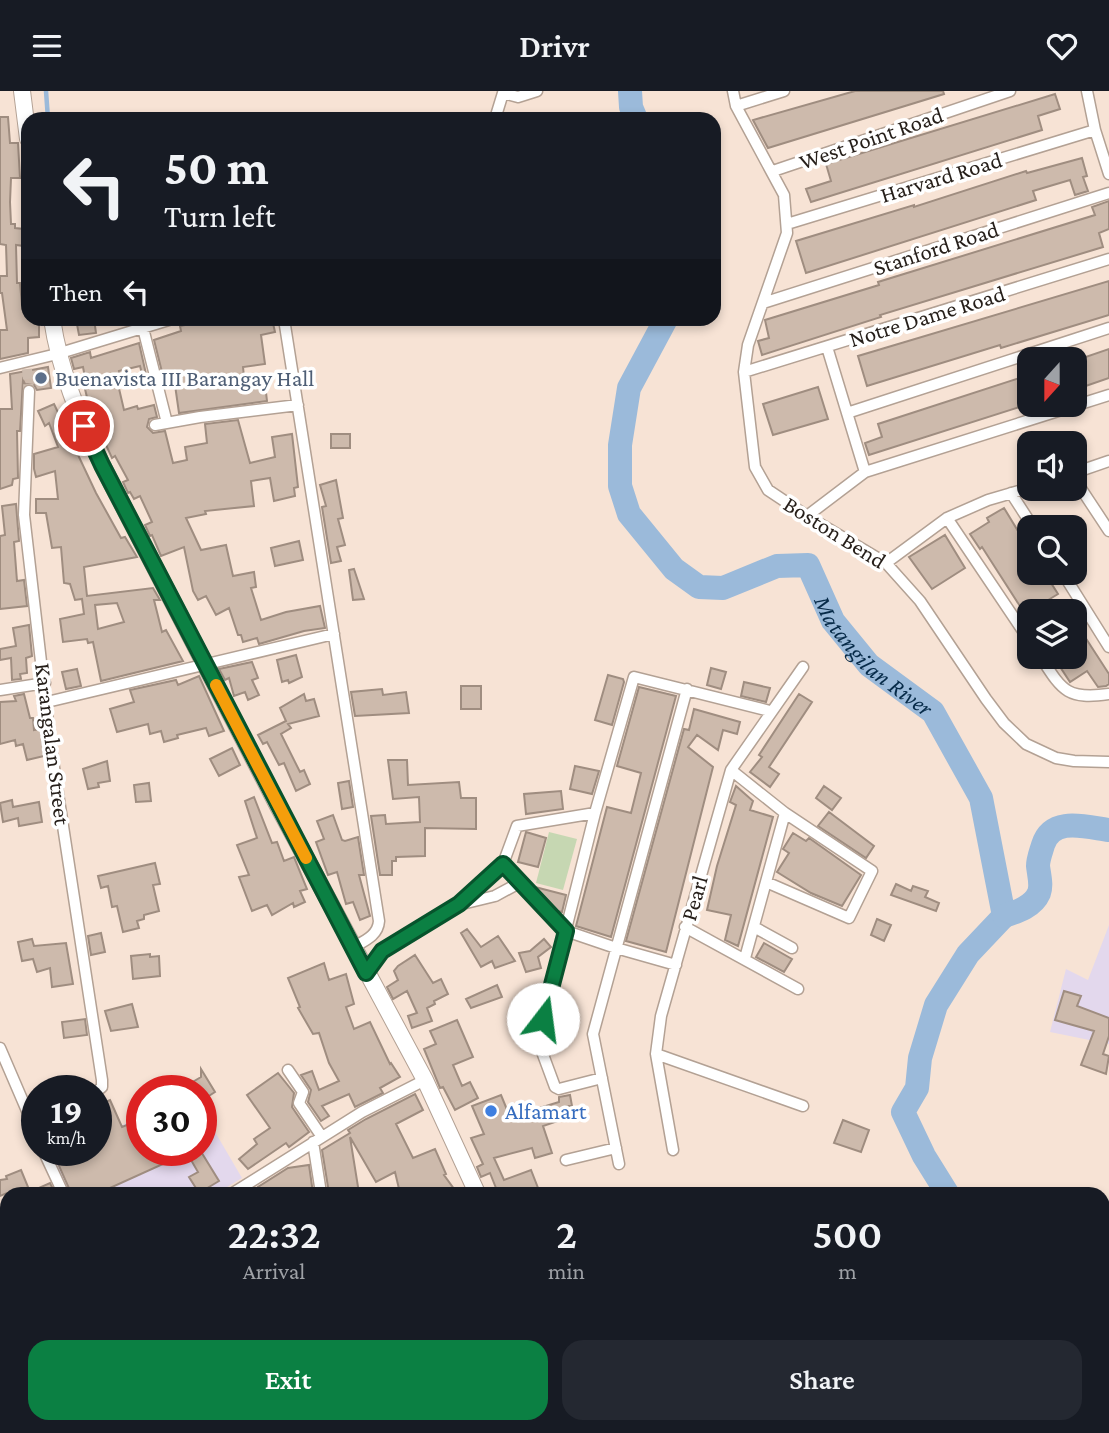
<!DOCTYPE html>
<style>
:root{--surface:#171b24;--page:#242831;--text:#f1f3f6;--muted:#9ea1a6;--accent:#0b8043}
body{margin:0;font-family:"Crimson Pro",serif;background:var(--page);color:var(--text);height:100vh;display:flex;flex-direction:column;font-size:26px;white-space:nowrap}
*{box-sizing:border-box;margin:0}
p{font-size:23px;color:var(--muted)}
.icon{flex:none;width:38px;height:38px;fill:none;stroke:currentColor;stroke-width:2;stroke-linecap:round;stroke-linejoin:round}
.map{position:relative;flex:1;overflow:hidden}
.sheet{position:absolute;left:0px;top:1096px;width:1110px;height:247px;display:flex;flex-direction:column;background:var(--surface);border-radius:21px 21px 0 0;box-shadow:0 4px 10px #0003}
.sheet>*{flex:none}
.banner{position:absolute;left:21px;top:21px;width:700px;height:214px;border-radius:21px;box-shadow:0 4px 10px #0003;background:#171b24;color:var(--text);overflow:hidden}
.needle{width:46px;rotate:201deg}
.tools{position:absolute;left:1017px;top:256px;display:grid;gap:14px}
.tools a{display:grid;place-items:center;width:70px;height:70px;border-radius:14px;background:var(--surface);box-shadow:0 4px 10px #0003;font-size:35px}
.speed{position:absolute;left:21px;top:984px;display:flex;gap:14px;font-size:35px;font-weight:700;text-align:center}
.speed>*{display:grid;place-content:center;width:91px;height:91px;border-radius:50%;background:var(--surface);box-shadow:0 4px 10px #0003;line-height:1}
.speed small{font-size:18px;font-weight:400}
.speed .limit{border:10px solid #d22;background:#fff;color:#111}
.pin{position:absolute;display:grid;place-items:center;width:60px;height:60px;color:#fff;margin:-30px;border:4px solid #fff;border-radius:50%;box-shadow:0 2px 7px #0007}
.me{position:absolute;width:77px;margin:-38px;rotate:15deg;stroke-linejoin:round;filter:drop-shadow(0 0 5px #0008)}
.turn{display:flex;align-items:center;gap:24px;height:147px;padding:0 28px;font-size:32px}
.turn .icon{width:91px;height:91px;stroke-width:2.5}
.turn b{display:block;font-size:49px;line-height:60px}
.then{display:flex;align-items:center;height:66px;padding:0 28px;background:#0003;gap:14px;font-size:26px}
.eta{display:flex;justify-content:space-evenly;align-items:center;height:119px;text-align:center}
.eta b{font-size:42px;font-weight:600;line-height:49px}
.action{display:flex;gap:14px;margin-top:auto;padding:14px 28px}
.action a{flex:1;height:80px;border-radius:21px;background:var(--accent);color:#fff;font-size:28px;font-weight:600;line-height:80px;text-align:center}
.action a+a{background:var(--page);color:var(--text)}
header{display:flex;justify-content:space-between;align-items:center;height:91px;padding:0 28px;background:var(--surface);font-size:32px;font-weight:600}
.map>svg:first-child{display:block}
.education{fill:#e3d8ed}
.green{fill:#c6d7b2}
.lines{fill:none;stroke-linecap:round;stroke-linejoin:round}
.stream{stroke:#9bbada;stroke-width:4.5}
.river{stroke:#9bbada;stroke-width:24}
.building{fill:#cdbaac;stroke:#9f8d80;stroke-width:2;fill-rule:evenodd}
.street-tunnel{stroke:#cdbcaf;stroke-width:10;stroke-dasharray:10 5;stroke-linecap:butt}
.street-casing{stroke:#b3a194;stroke-width:13}
.secondary-casing{stroke:#b3a194;stroke-width:18}
.street{stroke:#fff;stroke-width:10}
.secondary{stroke:#fff;stroke-width:16}
.route-casing{stroke:#07532c;stroke-width:18}
.route{stroke:#0b8043;stroke-width:12}
.slow{stroke:#f59e0b;stroke-width:12}
.service-dot{fill:#5c6f8a;stroke:#fff;stroke-width:2.5}
.shop-dot{fill:#3f7fe0;stroke:#fff;stroke-width:2.5}
.labels{text-anchor:middle;dominant-baseline:central;stroke-width:7;stroke-linejoin:round;paint-order:stroke}
.street-label{font-size:23px;fill:#251e19;stroke:#fff}
.service-label{font-size:23px;fill:#4e5e75;stroke:#fff;text-anchor:start}
.shop-label{font-size:23px;fill:#366cbe;stroke:#fff;text-anchor:start}
.water-label{font-size:24px;font-style:italic;fill:#072b49;stroke:#fff}
</style>
<header><svg class="icon" aria-label="menu" viewBox="0 0 24 24"><path d="M4 6h16M4 12h16M4 18h16"/></svg>Drivr<svg class="icon" aria-label="heart" viewBox="0 0 24 24"><path d="M12 20l-8-8c-3-5 5-10 8-4 3-6 11-1 8 4z"/></svg></header>
<div class="map">
<svg width="1109" height="1342" viewBox="0 0 1109 1342">
<rect width="100%" height="100%" fill="#f7e3d5"/>
<!-- education -->
<path class="education" d="M1109,834v119l-59,-12 16,-63 22,11z
M201,1017l41,70 -25,15h-149l-17,-36 16,-7h29v-13l46,-21v34h59z"/>
<!-- green -->
<path class="green" d="M549,741l28,7 -14,51 -27,-7z"/>
<g class="lines">
<!-- stream -->
<path class="stream" d="M46,0l2,28"/>
<!-- river -->
<g class="river">
<path d="M630,0l1,16 5,12"/>
<path id="s1" d="M666,228l-37,69 -9,57v41l9,28 45,55 25,18 24,1 54,-22 31,-1 25,56 36,44 64,47 48,86 23,118 -36,38 -32,51 -16,53 -3,30 -14,24 21,44 23,37"/>
<path d="M1004,825c12,-4 29,-9 35,-23 3,-8 0,-18 -1,-27 0,-7 3,-14 5,-21 9,-29 43,-18 66,-15"/>
<path d="M1019,1342l1,-7"/>
</g>
</g>
<!-- building -->
<path class="building" d="M855,0h88l1,3 -176,54 -15,-28z
M1055,3l5,15 -22,7 4,14 -231,72 -5,-13 25,-8 -5,-17z
M0,26h8l2,26h8l2,35h-9l-1,24 1,22h4v4l9,1v17l-8,-1 1,38h3l2,22 6,-1v15h11v18l-11,1v15l-28,6v-29h7l-5,-37h-2v-17h7l-1,-31 -6,-1z
M1082,67l5,18 -4,1 5,14 -13,4 -5,-15 -37,11 3,9 -230,73 -10,-32 118,-36v2l112,-36 1,2z
M1109,110v28l-10,4 4,14 -223,68 1,2 -119,38 -4,-14 11,-3 -4,-18 114,-35 -1,-3 217,-67 -3,-8z
M1109,190v34l-108,33 -1,-3 -133,41 -9,-30z
M76,228h18l2,14 -17,2z
M215,228h12l2,5 23,-5 1,3 19,-3 3,13 -14,3 4,29 -22,3 2,19 20,-2 2,17 -88,12 -5,-35 -10,2 -10,-40 27,-9 -1,-5z
M139,252l7,31h-4l-2,-8 -21,5 2,8 -4,1 7,30 13,-4 1,3 16,-4 3,12 -8,2 -2,8 6,6 12,-2 8,32 14,-3 -2,-13 22,-4 -2,-19 33,-4 12,43 25,-6 -3,-20 20,-3 6,53 -4,1 1,8 -21,5 -4,-23 -19,3 3,25 -49,5 1,3 -20,4 15,32 25,-5 7,31 21,-4 2,15 -5,1 10,32 25,-8 34,-6 5,22 -21,3 -45,13 -2,-6 -14,4 -2,-7h-3l-9,-27 -13,7 -10,-19 -8,4 -5,-9 -9,-44 -23,9 -9,-21 -2,1 -5,-11 7,-3 -12,-26 -6,3 -4,-7 -2,1 -5,-11 5,-2 -13,-24 -3,2 -22,-48 -5,-21 18,-8 -17,2 -3,-16 -9,2 -3,-11 19,-6 1,6z
M1109,258v29l-35,12v-29z
M48,276l3,21 -14,2 -3,-5 -9,-1 -2,-4 -3,51h-3l1,47 -5,1 -1,6 -12,4v-80h12l-2,-35z
M1029,284v29l-160,51 -4,-12 17,-6 -4,-13z
M818,296l10,32 -55,16 -10,-31z
M54,313l42,89 25,45 4,-1 12,20 -53,10 3,29 66,-8 7,12h-6l8,32 4,-2 17,31 -82,20 -8,-39 -5,1 -1,-4 -24,3 -3,-23 24,-5 -2,-15 -7,1 -5,-16 -6,-1 -3,-36 -9,1 -6,-35h-10v-14h22l-3,-28 -19,6 -2,-8v-15l24,-7 -9,-24 -4,3 -7,-15zM117,512l7,19 -26,7 -3,-24z
M331,343h19v14h-19z
M336,389l7,38 -5,1 7,26 -8,2 4,14 -10,2 -9,-56 4,-1 -6,-21z
M16,413l3,37 -5,1 3,39 7,-1 3,26 -27,3v-73l5,-1 -3,-29z
M1004,417l25,41v23h15l14,22 -33,20 -43,-67 -2,2 -10,-15 19,-12 -2,-4z
M945,444l20,33 -33,21 -23,-32z
M299,450l4,19 -28,6 -4,-18z
M354,478l10,30 -11,1 -4,-30z
M1074,529l35,54v10l-3,2 -8,1 -11,-16 -17,11 -17,-26h21z
M29,534l3,31 -6,2 1,15 -7,1 1,5 -9,1 -1,-22 -11,2v-11l16,-3 -3,-18z
M296,564l6,22 -13,6 -1,-3 -6,2 -5,-22z
M252,571l6,16 -6,2 7,15 -11,5 -3,-8 -11,4 -5,-18 -4,2 -6,-11z
M711,577l15,4 -5,17 -14,-4z
M77,578l4,17 -15,3 -4,-17z
M608,584l15,4 1,3 -12,43 -17,-5z
M199,585l25,55 -15,5 -3,-8 -29,7 1,3 -14,4 -3,-11 -11,3 -2,-10 -31,8 -7,-23 24,-7 -4,-12 46,-10 2,5z
M744,591l26,6 -4,14 -25,-6z
M461,595h20v23h-20z
M639,596l37,9 -65,241 -35,-11 31,-119 24,6 10,-40 -24,-7z
M382,598l1,6 23,-3 3,21 -54,3 -4,-24z
M24,603l6,24h3l1,12 7,-1 3,27 -17,4 -4,-16 -7,2 -1,-6 -15,4v-42l16,-1 -2,-5z
M304,603l2,7 8,-2 5,17 -31,8 3,4 -10,6 19,38 4,-2 6,14 -14,7 -12,-28 -5,2 -12,-23 -4,2 -5,-9 28,-14 -6,-13z
M799,603l13,8 -43,65 10,7 -9,13 -20,-15 12,-15 -3,-2z
M694,618l46,13 -3,12 -14,-4 -5,20 -21,-15 -9,12 25,20 -47,185 -40,-11 58,-212 5,1z
M232,657l8,17 -21,11 -9,-17z
M388,669h19l1,25 51,-3 2,16h15v31l-51,-1v28l-29,1v4h-4v14h-12l-9,-59 14,-1 1,9 34,-2 -1,-25 -26,2z
M107,670l3,20 -12,2 1,4 -11,2 -5,-20z
M575,675l24,5 -7,23 -22,-5z
M349,690l4,26 -11,2 -4,-26z
M149,692l2,18 -15,1 -2,-17z
M736,695l17,15 -3,9 23,7 -35,129 -13,-6 6,-25 -24,-5 10,-44 19,-61 -6,-3z
M824,695l17,12 -9,12 -16,-12z
M561,700l2,18 -37,5 -2,-20z
M254,706l18,46 5,-1 7,19 10,-4 13,32 -7,2 5,11 -11,5 -1,-4 -21,12 -5,-10 -15,6 -13,-34 10,-2 -12,-30 20,-7 -12,-37z
M12,709l1,7 26,-5 3,20 -23,4 -1,-8 -15,4 -3,-19z
M829,721l45,34 -8,12 -48,-32z
M333,724l9,25 3,1 13,-4 6,38h-5l11,41 -10,4 -7,-18 -7,2 -9,-32 -9,3 -12,-33 8,-3 -7,-18z
M526,741l20,6 -8,29 -20,-5z
M793,742l13,8 3,-3 52,37 -19,31 -31,-13 -34,-21 12,-19 -6,-4z
M155,772l5,21 -7,1 6,26 -15,4v4l-7,2 2,7 -16,4 -6,-26 -5,1 -4,-21 -7,2 -3,-12z
M896,793l15,7 2,-5 15,5 -3,6 14,6 -3,8 -45,-16z
M535,796l31,8 -4,17 -4,-1z
M877,828l14,6 -7,16 -13,-6z
M467,838l14,18 17,-11 17,25 -20,7 -3,-7 -11,6 -20,-34z
M101,842l4,19 -14,3 -3,-19z
M32,848l2,7 32,-3 7,41 -21,3 -2,-19 -13,4 -4,-13 -11,2 -4,-19z
M544,848l7,8 -13,10 3,11 -15,4 -7,-19 11,-2z
M764,852l28,16 -8,13 -28,-15z
M150,863v3l9,-1 1,20 -27,3 -2,-23z
M415,864l18,28 8,-4 7,15 -14,7 1,3 -8,4 5,13 -20,7 -4,-12 9,-3 -10,-22 -14,8 -6,-12 11,-7 -4,-9 4,-5z
M324,872l5,17 17,-6 8,30 -8,3 8,22 16,-7 20,42 1,-1 9,14 -20,11 3,5 -28,14 -6,-13 -27,12 7,10 -8,5 -13,-19 3,-12 -10,-15 11,-4 7,19 20,-9 -10,-18 -10,-30 -6,1 -15,-26 2,-1 -12,-29z
M497,894l5,12 -31,11 -5,-9z
M1064,900l17,5 -4,10 32,12v18l-6,18 6,2 -3,18 -25,-9 13,-34 -39,-11z
M132,913l6,23 -27,4 -6,-20z
M85,928l2,16 -23,3 -2,-16z
M457,929l16,37 -20,8 9,21 8,-4 8,16 -23,12 -12,-23 -3,1 -16,-39 12,-5 -6,-13z
M201,978l14,23 -14,9v-11h-22l22,-13z
M278,982l16,20 -2,14 17,25 -20,15 -3,-4 -38,26 -9,-10 18,-15 -3,-5 16,-11 -23,-33z
M415,1003l8,16 -27,14 17,34 22,-9 11,25 -2,1 13,18h-57l-5,-21 -19,10 -26,-45 9,56h-30l-7,-43 28,-17 -2,-3 18,-11z
M501,1004l9,22 49,-15v-5l11,-2 2,11h-3l3,10 -29,10 9,27 -17,5 -3,-10 -38,10 10,22 27,-10 7,18 -14,5h-6l-2,-3 -9,3h-9l-8,-20 -9,4 -4,-10 6,-3 -12,-26 13,-4 -12,-28z
M110,1009l12,27 20,-8v31h58l19,31 -20,12 -10,-16 9,-5 -11,-19 -88,40h-28l-19,-43h44v-44z
M843,1029l26,10 -8,22 -27,-9z
M309,1074l4,28h-54l-1,-6 30,-19z
M21,1079l9,22 20,-9 5,10h-48l-7,3v-16l7,-1 -1,-3z"/>
<g class="lines">
<!-- street-tunnel -->
<path class="street-tunnel" d="M27,278l2,22"/>
<defs>
<path id="street" d="M733,0l3,15 48,89 3,38 -39,112 -4,27 11,95 13,23 39,26 79,47 34,38 66,98 18,24 22,21 30,14 18,3 35,1
M1087,0l8,39 14,44
M736,15l48,-15
M495,28l8,-26 15,4 19,-6
M773,80l237,-80
M787,133l308,-94
M763,212l346,-110
M284,228l95,602c-1,15 -15,20 -27,27
M143,237l24,95
M827,256l38,125
M0,277l57,-14 115,-35
M744,281l365,-113
M29,300l-5,124 27,233 51,332v7l-6,5
M847,322l262,-85
M155,334l45,-8 98,-12
M1074,382l35,-12
M1074,387l35,53
M1011,402l22,34
M807,425l58,-44 244,-77
M947,427l82,122
M886,472l61,-45 41,-18 41,-12
M1062,481l47,75
M1040,565c22,34 26,44 69,38
M0,599l45,-7
M47,611l287,-68
M731,679l54,43 87,58 -23,47 -83,-36
M503,773l63,67 50,17 60,17
M462,813l33,-8 26,-14
M685,836l113,62
M754,836l38,21
M745,867l40,-145
M366,882l16,-22 77,-47 26,-21 18,-19 14,-38 78,-13
M0,957l37,86
M656,963l147,52
M288,979l15,22 -4,11 23,34
M602,987l-43,11 -4,-2 -17,-46 57,-228 39,-136 136,34
M313,1051l8,51
M43,1059l20,43
M673,1059l-17,-96 5,-38 70,-246 72,-103
M566,1069l50,-12
M619,1073l-26,-130 94,-345
M233,1102l129,-81 63,-32
M1102,1212l7,1
M162,1335l3,7
M92,1342l20,-7
M207,1342l18,-7
M403,1342l18,-3 2,-4
M725,1342l4,-7"/>
<path id="secondary" d="M22,0l6,48
M52,228c8,54 27,97 50,146l176,341 147,274 52,113
M540,1335l1,7"/>
</defs>
<!-- street casing -->
<use href="#street" class="street-casing"/>
<!-- secondary casing -->
<use href="#secondary" class="secondary-casing"/>
<!-- street -->
<use href="#street" class="street"/>
<!-- secondary -->
<use href="#secondary" class="secondary"/>
</g>
<g class="lines">
<defs>
<path id="route" d="M84,335l18,39 264,508 16,-22 77,-47 44,-40 63,67 -23,88"/>
</defs>
<!-- route casing -->
<use href="#route" class="route-casing"/>
<!-- route -->
<use href="#route" class="route"/>
<!-- slow -->
<path class="slow" d="M216,594l90,173"/>
</g>
<!-- markers -->
<circle class="service-dot" cx="41" cy="287" r="7"/>
<circle class="shop-dot" cx="491" cy="1020" r="7"/>
<g class="labels">
<!-- street labels -->
<g class="street-label">
<text transform="translate(871 47) rotate(-19)">West Point Road</text>
<text transform="translate(941 86) rotate(-17)">Harvard Road</text>
<text transform="translate(936 157) rotate(-18)">Stanford Road</text>
<text transform="translate(927 225) rotate(-17)">Notre Dame Road</text>
<text transform="translate(835 441) rotate(32)">Boston Bend</text>
<text transform="translate(53 653) rotate(83)">Karangalan Street</text>
<text transform="translate(694 807) rotate(-74)">Pearl</text>
</g>
<!-- service labels -->
<g class="service-label">
<text x="55" y="287">Buenavista III Barangay Hall</text>
</g>
<!-- shop labels -->
<g class="shop-label">
<text x="505" y="1020">Alfamart</text>
</g>
<!-- water labels -->
<g class="water-label">
<text stroke="none"><textPath href="#s1" startOffset="536">Matangilan River</textPath></text>
</g>
</g>
</svg>
<div class="tools">
<a><svg class="needle" viewBox="-14 -14 28 28"><path d="M0-13l5 13h-10z" fill="#e53935"/><path d="M0 13l5-13h-10z" fill="#9ea1a6"/></svg></a>
<a><svg class="icon" aria-label="sound" viewBox="0 0 24 24"><path d="M4 9h4l5-4v14l-5-4H4zM17 9q2 3 0 6"/></svg></a>
<a><svg class="icon" aria-label="search" viewBox="0 0 24 24"><circle cx="10" cy="10" r="6"/><path d="M15 15l6 6"/></svg></a>
<a><svg class="icon" aria-label="layers" viewBox="0 0 24 24"><path d="M12 4l9 5-9 5-9-5zM3 14l9 5 9-5"/></svg></a>
</div>
<div class="speed"><div>19<small>km/h</small></div><div class="limit">30</div></div>
<div class="pin" style="left:84px;top:335px;background:#d93025"><svg class="icon" aria-label="arrive" viewBox="0 0 24 24"><path d="M6 21V4h12l-3 4 3 4H6"/></svg></div>
<svg class="me" style="left:543px;top:928px" viewBox="-20 -20 40 40"><circle r="19" fill="#fff"/><path d="M0-13L10 11 0 6-10 11z" fill="#0b8043"/></svg>
<div class="banner">
<div class="turn"><svg class="icon" aria-label="left" viewBox="0 0 24 24"><path d="M17 20v-9H6M10 6l-5 5 5 5"/></svg><div><b>50 m</b>Turn left</div></div>
<div class="then">Then<svg class="icon" aria-label="left" viewBox="0 0 24 24"><path d="M17 20v-9H6M10 6l-5 5 5 5"/></svg></div>
</div>
<section class="sheet">
<div class="eta">
<div><b>22:32</b><p>Arrival</p></div>
<div><b>2</b><p>min</p></div>
<div><b>500</b><p>m</p></div>
</div>
<div class="action"><a>Exit</a><a>Share</a></div>
</section>
</div>
